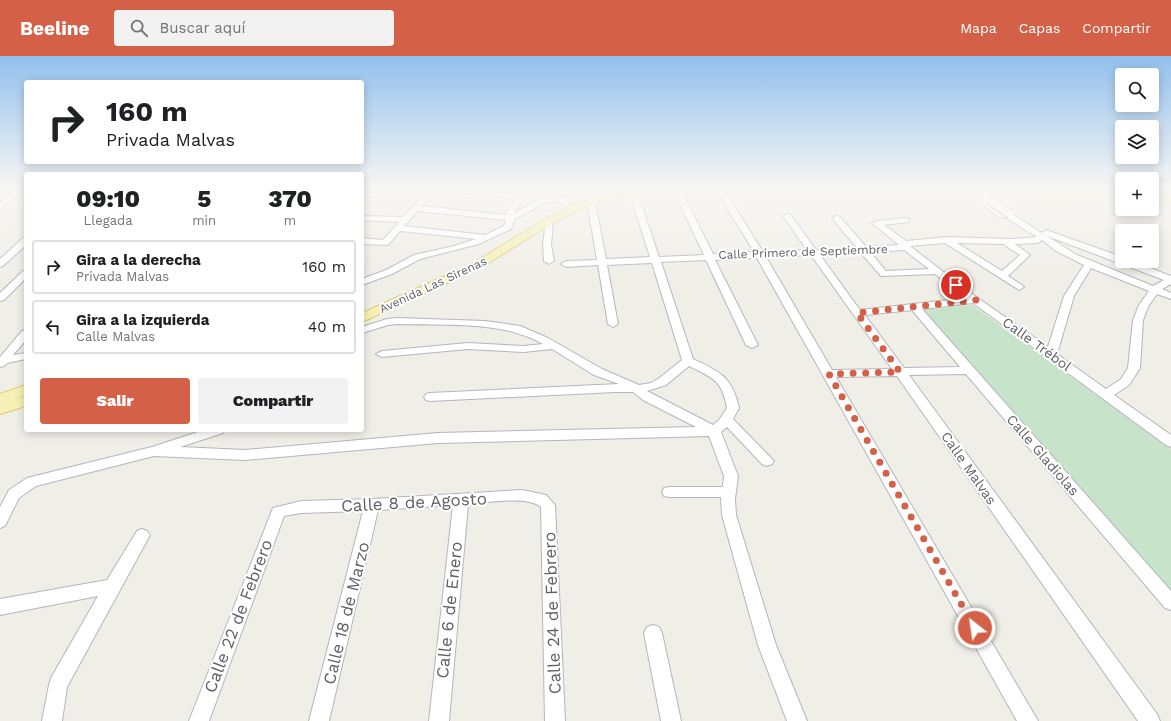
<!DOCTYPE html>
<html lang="es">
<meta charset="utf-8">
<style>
:root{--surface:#fff;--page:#f2f2f2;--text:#202124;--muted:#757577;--line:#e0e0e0;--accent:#d46048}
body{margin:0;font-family:"Work Sans",sans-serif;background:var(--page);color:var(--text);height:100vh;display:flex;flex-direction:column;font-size:15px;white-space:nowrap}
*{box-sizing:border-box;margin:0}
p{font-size:13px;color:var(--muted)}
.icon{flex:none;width:22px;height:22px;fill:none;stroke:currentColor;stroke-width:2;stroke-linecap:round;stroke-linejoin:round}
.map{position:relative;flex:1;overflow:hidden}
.drawer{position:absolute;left:24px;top:116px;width:340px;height:260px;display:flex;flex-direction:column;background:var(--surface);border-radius:4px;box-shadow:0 2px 10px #0003}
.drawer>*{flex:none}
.guide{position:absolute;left:24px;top:24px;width:340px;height:84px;border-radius:4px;box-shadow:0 2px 10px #0003;background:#fff;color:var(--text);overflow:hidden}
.controls{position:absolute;left:1115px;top:12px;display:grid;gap:8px}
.controls a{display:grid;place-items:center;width:44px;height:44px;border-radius:4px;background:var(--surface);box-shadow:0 2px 10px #0003;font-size:20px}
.pin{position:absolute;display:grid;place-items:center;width:34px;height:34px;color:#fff;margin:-17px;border:2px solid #fff;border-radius:50%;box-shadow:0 1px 4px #0007}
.me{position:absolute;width:44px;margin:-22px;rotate:330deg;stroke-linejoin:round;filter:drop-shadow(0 0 3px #0008)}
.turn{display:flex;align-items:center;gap:14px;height:84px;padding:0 16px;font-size:18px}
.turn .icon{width:52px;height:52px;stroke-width:2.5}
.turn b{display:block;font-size:28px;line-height:34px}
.eta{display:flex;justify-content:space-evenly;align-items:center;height:68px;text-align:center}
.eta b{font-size:24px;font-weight:800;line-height:28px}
.primary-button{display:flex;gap:8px;margin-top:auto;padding:8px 16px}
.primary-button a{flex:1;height:46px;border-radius:4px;background:var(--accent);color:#fff;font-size:16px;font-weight:800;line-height:46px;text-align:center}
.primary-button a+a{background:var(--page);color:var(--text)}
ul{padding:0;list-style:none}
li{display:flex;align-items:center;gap:12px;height:54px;margin:0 8px 6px;padding:0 8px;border:2px solid var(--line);border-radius:4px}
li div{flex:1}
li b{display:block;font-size:15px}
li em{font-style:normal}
header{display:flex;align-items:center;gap:24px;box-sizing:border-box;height:56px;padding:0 20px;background:var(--accent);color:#fff}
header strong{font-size:19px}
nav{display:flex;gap:22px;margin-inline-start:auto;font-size:14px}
.search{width:280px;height:36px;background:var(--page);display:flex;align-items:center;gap:10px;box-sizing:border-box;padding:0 14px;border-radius:4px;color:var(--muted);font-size:15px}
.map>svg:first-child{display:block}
.green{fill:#c7e3ca}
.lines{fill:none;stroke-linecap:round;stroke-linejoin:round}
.minor-casing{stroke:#b4b6ba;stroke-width:2}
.major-casing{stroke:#e1cb6f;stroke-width:2}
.minor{fill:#fff;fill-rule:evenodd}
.major{fill:#f5f1b6;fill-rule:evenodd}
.minor-bridge-casing{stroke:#b4b6ba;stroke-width:10;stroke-linecap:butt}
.minor-bridge{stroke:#fff;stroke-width:8}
.route{stroke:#d46048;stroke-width:7;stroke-dasharray:0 12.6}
.labels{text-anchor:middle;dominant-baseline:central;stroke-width:4;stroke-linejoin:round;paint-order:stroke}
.far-street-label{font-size:12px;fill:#5f6165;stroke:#fff}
.street-label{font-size:14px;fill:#5f6165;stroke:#fff}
.near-street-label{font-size:17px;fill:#5f6165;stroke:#fff}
</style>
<header>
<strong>Beeline</strong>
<div class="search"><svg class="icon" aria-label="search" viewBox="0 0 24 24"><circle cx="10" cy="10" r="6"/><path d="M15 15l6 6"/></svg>Buscar aquí</div>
<nav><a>Mapa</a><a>Capas</a><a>Compartir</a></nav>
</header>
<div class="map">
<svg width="1171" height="665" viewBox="0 0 1171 665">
<rect width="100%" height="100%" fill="#efeee7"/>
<!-- green -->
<path class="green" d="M972,249l199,144v147l-248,-286z"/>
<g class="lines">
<defs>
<path id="minor" d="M19,132h7v2l-26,19v-6z
M430,132h30l59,7 5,-7h7l-17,25 28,-15 21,-1 8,8 -4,2 -9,-6 -11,1 -32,17 -4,10 -32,15 -59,15 -28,15 -30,11v-6l24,-9 28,-15 40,-9 22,-7 -76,-8 -12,14 -26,-1v-6l21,2 16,-18 -37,-2v-4l41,1 18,-19 -59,-1v-4l63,1zM436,134l80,9 -10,14v2l-84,-9zM418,155l88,9 -2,6 -19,9 -81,-9z
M628,132h8l23,69 45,-2 -32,-67h8l33,66 41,-2 -39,-64h8l40,64 44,-2 -24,-34 4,-2h3l26,36 41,-2 -25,-30 4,-2h3l27,31 33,-2 -27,-22 4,-2 30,-3 4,2 -1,2 -25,3 22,16 41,-4 65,2 25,-2 -32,-20 -6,1 -35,-30h8l24,19h5l41,26 4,-3 3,1 73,26v4h10l39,15v8l-9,5 9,4v6l-14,-5 -8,11 -6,15 -3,48 -11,17 -15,10 57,40v12l-5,-2 -193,-142 -51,6 249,282v19l-6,-2 -199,-234 -57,1 248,339 3,7h-22l-241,-345 -61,1 202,344h-21l-260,-463 -42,2 43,85 -6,3 -6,-3 -40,-85 -45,2 32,97c27,13 39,17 46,49l-6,11 41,42 -2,3 -5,2 -5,-2 -35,-37 -6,5 17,44 -3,23 1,16 40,130 31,76h-20l-29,-76 -36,-130 -1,-18h-52l-5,-1 -2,-4 2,-4 5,-1h54l1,-11 -15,-40 -271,7 -193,17 -91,-4 -118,30 -17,12 -14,28 -5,2v-21l7,-13 2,-4 18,-12 125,-31 52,-17h20l-1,3 -43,14 65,3 193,-17 258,-6 -53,-27 -10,-8h-18l-185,9 -4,-1 -2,-3 2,-3 4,-1 189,-9 -25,-9 -42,-26 -28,3 -56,-3 -86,8 -6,-3 6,-3 86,-8 56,3 19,-2c-40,-24 -101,-18 -146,-20l-9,1 -26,8v-6l25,-8 10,-1 88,3 35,5 28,12 54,31 37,16 12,-2 7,-4 24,-19 -30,-97 -45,2 11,59 -5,3 -5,-3 -10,-59 -32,2 -5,-3 5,-3 31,-1 -10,-58 4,-2 4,2 11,57 44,-2zM1047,180l117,44 -11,6 -78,-32zM1042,184l14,11 28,14 -20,31 -16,51 -80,-56 -58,-45 35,-3 74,47 5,-3 -2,-2 -14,-9 22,-21 -15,-11 23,-1zM957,187l46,1 17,11 -18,16zM904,194l25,19 -43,2 -16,-19zM861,197l20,23 54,-2 31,24 -106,12 -40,-55zM811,199l81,114 -60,1 -66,-113zM1091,212l58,23 -10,14 -6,15 -5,48 -7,11 -15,10 -49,-35 17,-58zM912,254l48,57 -56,1 -39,-53zM689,310c24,12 33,14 38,42l-8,12 -6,5 -66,-34 19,-6z
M546,163h6l1,2 -2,24 3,16 -5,3 -5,-3 -1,-16z
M26,181v8l-23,21 -3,1v-8l23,-21z
M26,214v8l-22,22 -4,1v-8l23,-22z
M26,274v10l-13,15 13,-2v6l-19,4 -3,3 -4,1v-10l22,-26z
M522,434l24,5 9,10 10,216h-20l-4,-214c-14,-12 -55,-4 -73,-3l-19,217h-20l24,-216 -75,5 -49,211h-20l54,-210 -62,2 -17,3 -75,205h-20l84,-213 28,-7 71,-2z
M142,473l5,2 3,4 -83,152 -5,34h-20l7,-36 2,-7 47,-82 -98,19v-16l107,-19 30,-49z
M653,569l6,2 3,6 19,88h-20l-17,-88 3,-6z"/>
<path id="major" d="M642,132h25l-4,3 -39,6 -45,12 -26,14 -73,45 -118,54v-9l110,-49 73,-45 28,-14 50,-14z
M818,132h235l69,4v6l-108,-6 -192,-1z
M1152,138l19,1v6l-19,-1z
M26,329v10l-13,5 13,-4v10l-26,8v-20z"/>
</defs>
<!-- minor casing -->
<use href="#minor" class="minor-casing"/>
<!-- major casing -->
<use href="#major" class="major-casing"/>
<!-- minor -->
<use href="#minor" class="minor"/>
<!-- major -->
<use href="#major" class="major"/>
<defs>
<path id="minor-bridge" d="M977,132l18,16 15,10"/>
</defs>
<!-- minor-bridge casing -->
<use href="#minor-bridge" class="minor-bridge-casing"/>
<!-- minor-bridge -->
<use href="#minor-bridge" class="minor-bridge"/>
</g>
<!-- sky -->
<linearGradient id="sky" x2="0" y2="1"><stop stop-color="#92c0ed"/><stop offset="0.59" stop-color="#f8f7f4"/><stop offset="1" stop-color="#f8f7f4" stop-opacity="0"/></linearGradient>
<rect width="1171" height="225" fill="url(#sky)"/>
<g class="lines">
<!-- route -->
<path class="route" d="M956,229l20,15 -119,13 43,59 -71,2 146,254"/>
</g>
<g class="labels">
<!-- far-street labels -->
<g class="far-street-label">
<text transform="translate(803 196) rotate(-2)">Calle Primero de Septiembre</text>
<text transform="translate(433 229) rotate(-25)">Avenida Las Sirenas</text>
</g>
<!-- street labels -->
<g class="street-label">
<text transform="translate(1037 288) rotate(36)">Calle Trébol</text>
<text transform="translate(1043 399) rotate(49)">Calle Gladiolas</text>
<text transform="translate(969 412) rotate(55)">Calle Malvas</text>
</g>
<!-- near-street labels -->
<g class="near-street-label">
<text transform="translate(414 446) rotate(-3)">Calle 8 de Agosto</text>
<text transform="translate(449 554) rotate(-84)">Calle 6 de Enero</text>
<text transform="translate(346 557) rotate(-76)">Calle 18 de Marzo</text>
<text transform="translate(552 557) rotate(-92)">Calle 24 de Febrero</text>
<text transform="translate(238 560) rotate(-69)">Calle 22 de Febrero</text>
</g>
</g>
</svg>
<div class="controls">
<a><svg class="icon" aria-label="search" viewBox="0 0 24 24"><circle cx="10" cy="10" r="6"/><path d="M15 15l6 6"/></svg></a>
<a><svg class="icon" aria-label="layers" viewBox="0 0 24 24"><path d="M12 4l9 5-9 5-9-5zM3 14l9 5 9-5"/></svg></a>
<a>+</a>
<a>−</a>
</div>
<div class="pin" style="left:956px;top:229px;background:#d93025"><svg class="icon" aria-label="arrive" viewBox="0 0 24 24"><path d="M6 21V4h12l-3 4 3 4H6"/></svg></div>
<svg class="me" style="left:975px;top:572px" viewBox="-20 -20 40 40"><circle r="17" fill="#d46048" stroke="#fff" stroke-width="3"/><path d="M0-11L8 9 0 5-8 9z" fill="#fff"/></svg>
<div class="guide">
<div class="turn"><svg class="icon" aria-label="right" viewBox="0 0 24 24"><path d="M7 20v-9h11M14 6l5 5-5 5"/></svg><div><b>160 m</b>Privada Malvas</div></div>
</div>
<section class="drawer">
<div class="eta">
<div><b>09:10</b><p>Llegada</p></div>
<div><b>5</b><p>min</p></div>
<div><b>370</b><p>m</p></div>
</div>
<ul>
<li><svg class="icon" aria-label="right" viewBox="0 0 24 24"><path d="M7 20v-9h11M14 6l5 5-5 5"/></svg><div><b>Gira a la derecha</b><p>Privada Malvas</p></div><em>160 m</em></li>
<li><svg class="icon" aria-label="left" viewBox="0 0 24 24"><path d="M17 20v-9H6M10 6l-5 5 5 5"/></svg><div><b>Gira a la izquierda</b><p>Calle Malvas</p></div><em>40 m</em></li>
</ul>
<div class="primary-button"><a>Salir</a><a>Compartir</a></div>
</section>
</div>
